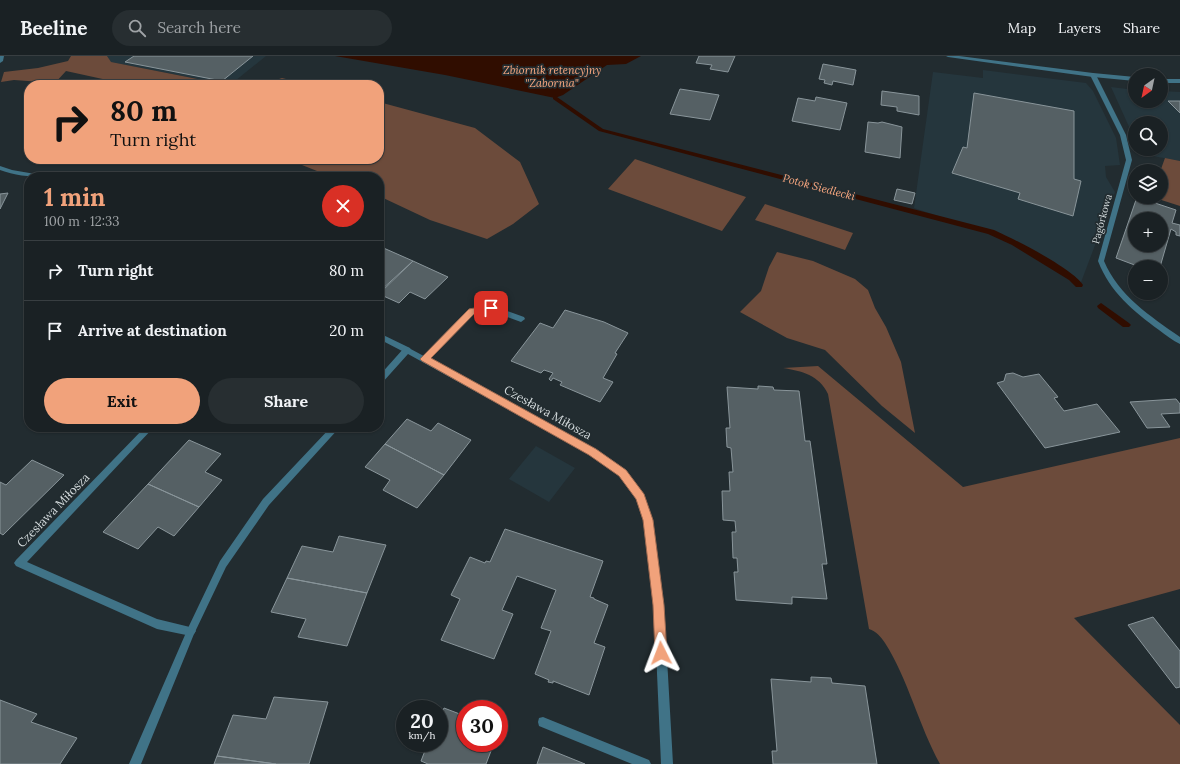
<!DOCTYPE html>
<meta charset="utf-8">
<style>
:root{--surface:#1a2124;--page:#272e31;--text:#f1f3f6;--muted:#9fa3a6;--line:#383e41;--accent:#f1a27b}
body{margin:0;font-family:Lora,serif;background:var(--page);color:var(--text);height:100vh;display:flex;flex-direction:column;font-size:15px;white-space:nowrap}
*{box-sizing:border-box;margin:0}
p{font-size:13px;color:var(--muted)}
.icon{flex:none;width:22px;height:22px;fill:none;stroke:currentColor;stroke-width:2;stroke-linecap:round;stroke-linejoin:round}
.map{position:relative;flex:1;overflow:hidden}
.panel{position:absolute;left:24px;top:116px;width:360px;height:260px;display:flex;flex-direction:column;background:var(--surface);border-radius:16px;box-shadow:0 1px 3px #0004,0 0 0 1px var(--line)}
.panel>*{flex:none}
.hud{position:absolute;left:24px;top:24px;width:360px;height:84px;border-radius:16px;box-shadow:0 1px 3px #0004,0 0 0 1px var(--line);background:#f1a27b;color:#111;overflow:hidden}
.needle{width:26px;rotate:213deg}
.fabs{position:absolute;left:1128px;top:12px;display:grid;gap:8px}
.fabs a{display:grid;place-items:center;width:40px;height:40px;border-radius:50%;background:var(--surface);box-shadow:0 1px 3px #0004,0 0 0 1px var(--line);font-size:20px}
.speed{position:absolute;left:396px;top:644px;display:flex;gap:8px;font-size:20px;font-weight:700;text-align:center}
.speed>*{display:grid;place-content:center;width:52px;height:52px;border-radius:50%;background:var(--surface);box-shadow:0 1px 3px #0004,0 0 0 1px var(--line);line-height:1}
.speed small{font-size:10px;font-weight:400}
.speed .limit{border:6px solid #d22;background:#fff;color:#111}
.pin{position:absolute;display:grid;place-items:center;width:34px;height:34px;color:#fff;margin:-17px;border-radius:8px;box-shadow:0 2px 6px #0006}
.me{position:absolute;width:44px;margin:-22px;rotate:357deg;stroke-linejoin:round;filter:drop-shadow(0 0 3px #0008)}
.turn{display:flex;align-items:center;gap:14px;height:84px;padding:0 20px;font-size:18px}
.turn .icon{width:52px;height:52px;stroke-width:2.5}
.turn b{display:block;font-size:28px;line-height:34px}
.round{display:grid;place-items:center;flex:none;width:42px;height:42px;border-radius:21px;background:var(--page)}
.headline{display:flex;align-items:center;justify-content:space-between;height:68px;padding:0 20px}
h1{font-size:24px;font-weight:700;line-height:30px;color:var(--accent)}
.cta{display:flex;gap:8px;margin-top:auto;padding:8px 20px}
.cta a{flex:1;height:46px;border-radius:24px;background:var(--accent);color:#111;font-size:16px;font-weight:700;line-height:46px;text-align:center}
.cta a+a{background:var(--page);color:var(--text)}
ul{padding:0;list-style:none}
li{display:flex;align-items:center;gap:12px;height:60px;padding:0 20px;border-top:1px solid var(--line)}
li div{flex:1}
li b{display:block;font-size:15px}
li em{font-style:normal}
header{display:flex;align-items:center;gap:24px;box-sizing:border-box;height:56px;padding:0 20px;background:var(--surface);border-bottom:1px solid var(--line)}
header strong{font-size:19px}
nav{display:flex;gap:22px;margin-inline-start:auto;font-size:14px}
.search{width:280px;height:36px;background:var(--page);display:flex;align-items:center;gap:10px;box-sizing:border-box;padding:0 14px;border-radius:22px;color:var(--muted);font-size:15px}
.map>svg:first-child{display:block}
.built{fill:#25363d}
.green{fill:#6c4b3b}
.water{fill:#300d00}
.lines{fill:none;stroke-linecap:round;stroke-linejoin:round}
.stream{fill:#300d00;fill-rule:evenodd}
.building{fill:#556064;stroke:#89959a;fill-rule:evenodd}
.service{fill:#407387;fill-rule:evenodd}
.minor{fill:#407387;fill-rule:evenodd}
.tertiary{fill:#407387;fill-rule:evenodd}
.route{fill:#f1a27b;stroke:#9d6950}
.labels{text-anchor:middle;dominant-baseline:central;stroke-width:3.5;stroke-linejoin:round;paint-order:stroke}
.far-street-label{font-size:10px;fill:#d4dbdd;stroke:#222c30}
.far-water-label{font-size:11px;font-style:italic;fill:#faa880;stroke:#222c30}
.street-label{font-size:12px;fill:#d4dbdd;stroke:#222c30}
</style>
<header>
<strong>Beeline</strong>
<div class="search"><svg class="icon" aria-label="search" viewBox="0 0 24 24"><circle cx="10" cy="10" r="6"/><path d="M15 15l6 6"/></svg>Search here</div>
<nav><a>Map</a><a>Layers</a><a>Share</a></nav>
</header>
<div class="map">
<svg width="1180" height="708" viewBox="0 0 1180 708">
<rect width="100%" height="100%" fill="#222c30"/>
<!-- built -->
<path class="built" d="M107,0h159l-36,29 -120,-23z
M983,14l103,13 7,8 23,47 4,27 -15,1 1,11 9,15 -35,93 -63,-43 -103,-34 19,-136 50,6z
M1111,31l24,3v11h26v-10l19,1v69l-38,-7 -3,-5h22v-26h-26v17z
M536,390l39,22 -26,34 -40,-23z"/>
<!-- green -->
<path class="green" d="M71,0h36l4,6 117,23h-98l-64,-14 -11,12 -41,-3 -13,2 3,-10 34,-4 30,-7z
M282,22l28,7h-49z
M379,46l96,26 45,34 19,42 -26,20 -26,15 -57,-19 -51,-24v-19h-47l-45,-18h92z
M1165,102l15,3v45l-28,-9h9v-26h-21l2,-6 19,4z
M635,103l111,38 -24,34 -114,-42z
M765,148l88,29 -8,17 -90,-30z
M777,196l36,9 42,18 13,11 7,18 11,19 15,35 14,71 -33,-27 -57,-56 -38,-12 -47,-26 21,-21 8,-24z
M818,310l145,121 217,-49v151l-106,29 106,107v39h-240c-21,-38 -32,-85 -55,-121 -4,-6 -9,-12 -16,-14l-41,-235c-9,-19 -26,-23 -45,-26z"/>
<!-- water -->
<path class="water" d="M335,0h306l-15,8 -19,1 -44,30 -8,3 -110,-23z"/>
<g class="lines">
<!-- stream -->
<path class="stream" d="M553,41h4l46,32 391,101c20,9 78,38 89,55l-1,2h-6l-7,-7 -57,-35 -24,-11 -389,-103 -46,-32z
M1101,247l28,20 2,2 -2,2h-6l-25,-19 -1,-2z"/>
</g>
<!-- building -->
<path class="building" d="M134,0h119l-31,25 -97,-19z
M699,0h36l-7,16 -18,-3 2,-4 -16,-2z
M823,8l33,6 -3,15 -20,-4 -1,4 -8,-2 1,-3 -6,-1z
M680,33l39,6 -9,25 -40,-6z
M882,35l37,5v19l-22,-4v-4l-16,-2z
M974,37l100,18v68l7,2 -8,35 -55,-17 2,-6 -68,-20 11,-26 4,1z
M816,41l31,6 -7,27 -48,-9 6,-23 17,3z
M1168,45h12v12z
M868,66l10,1 4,-1 20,5 -2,31 -35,-6z
M897,133l18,4 -3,11 -18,-4z
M8,137l-8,16v-15z
M1137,141l39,13 -4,13 8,2v11l-4,-1v-3l-5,-3 -11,38h-20l-24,-9zM1135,163h26v26h-26z
M379,190l34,15 -34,31z
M413,205l35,16 -23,22 -15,-7 -11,11 -20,-9z
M565,254l39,12 24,11 -13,20 2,1 -14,24 10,4 -13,20 -40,-17 2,-3 -9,-4 -2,3 -2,-2 4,-6 -9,-3 -3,3 -30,-12 29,-38 13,5z
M1013,317l10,4 16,-3 19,23 -4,1 10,13 33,-7 23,28 -75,16 -48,-65 7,-2 2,-7z
M758,330l15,1 1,3 25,1 6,50h5l17,123h-5l5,35 -35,-2v7l-56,-4 -2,-28h4l-1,-14h-4l-1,-26h4l-1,-11 -12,-1 -1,-29h8l-1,-19h4l-2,-24 -4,-1 -1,-19h4l-3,-41 31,2z
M1176,343l4,5v9l-19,1 9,13 -23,1 -17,-26z
M407,363l24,12 7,-8 33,17 -27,35 -59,-31z
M189,384l32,14 -16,18 17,8 -23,27 -51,-23z
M385,388l59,31 -27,33 -34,-18 7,-10 -25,-13z
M32,404l32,15 -61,60 -3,-2v-51l6,3z
M148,428l51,23 -25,29 -16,-9 -20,22 -35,-17z
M505,473l98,32 -13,36 4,1v1l14,6 -14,38 11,4 -16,48 -36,-14v2l-5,-1 1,-2 -14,-6 16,-43 -10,-3 15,-38 -39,-14 -15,34 11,4 -19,45 -53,-19 19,-41 -9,-4 19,-38 15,6 1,-2 4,1z
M339,480l47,9 -19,48 -80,-15 15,-32 31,6z
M287,522l80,15 -20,53 -49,-9 8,-18 -35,-7z
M1153,561l27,34v36l-4,1 -48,-63z
M811,621l20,1 1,5 33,3 12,78h-104l-1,-13h5l-6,-72 40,3z
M274,641l54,5 -19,62h-33l-59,-8 16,-41 33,4z
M0,644l37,14 -6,8 46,16 -17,26h-60z
M444,652l21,8v27h29l-8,21h-58l-7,-3 7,-18h11v-24z
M543,691l42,17h-48z
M217,700l59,8h-62z"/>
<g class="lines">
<!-- service -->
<path class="service" d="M0,0h4l-1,5 -3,2z
M0,110l12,4 29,5 3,2c-15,0 -30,-2 -44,-7z
M491,249l33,12 1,2 -4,3 -30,-11 -17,2 -46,48h-6l-1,-2 1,-2 47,-48z
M379,277l31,15 1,2 -1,2h-6l-25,-13z
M145,371h9l-127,135 130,57 37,9 2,3 -2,3 -3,2 -34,-7 -141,-63 -2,-3 2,-3z
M543,661l106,43 2,4h-19l-93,-38 -1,-4 1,-4z"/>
<!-- minor -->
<path class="minor" d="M1093,17l3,2 30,60 6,25 -28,101c15,35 46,55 76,76v7c-7,-3 -14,-9 -21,-14 -26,-19 -49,-38 -61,-69l28,-101 -6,-25 -30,-60z
M407,291l189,102 30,21 17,24 9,26 12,85 9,159h-12l-7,-159 -10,-85 -8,-21 -16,-23 -30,-21 -182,-101 -26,29 -3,1v-8l25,-28z
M331,371h9l-71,78 -43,62 -32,67 -53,130h-12l59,-136 32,-67 43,-62z"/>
<!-- tertiary -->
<path class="tertiary" d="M946,0h13l134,17 42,4v4l-42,-4 -145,-20z
M1161,23h19v4h-19z"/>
</g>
<!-- route -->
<path class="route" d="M491,249l4,3 -2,2 -18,3 -44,45 165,91 30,21 18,24 9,26 11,85 3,48 -2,4 -4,1 -4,-1 -2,-4 -2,-48 -10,-85 -7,-21 -17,-23 -30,-21 -167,-94 -2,-2 49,-50z"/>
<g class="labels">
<!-- far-street labels -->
<g class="far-street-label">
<text transform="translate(1102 163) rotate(-75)">Pagórkowa</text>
</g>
<!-- far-water labels -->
<g class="far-water-label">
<text x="552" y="14">Zbiornik retencyjny<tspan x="552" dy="13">"Zabornia"</tspan></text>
<text transform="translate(819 131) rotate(15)">Potok Siedlecki</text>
</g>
<!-- street labels -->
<g class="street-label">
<text transform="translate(548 356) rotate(29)">Czesława Miłosza</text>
<text transform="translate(53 454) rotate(-46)">Czesława Miłosza</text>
</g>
</g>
</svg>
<div class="fabs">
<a><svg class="needle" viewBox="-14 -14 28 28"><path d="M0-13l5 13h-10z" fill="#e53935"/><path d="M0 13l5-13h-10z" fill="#9fa3a6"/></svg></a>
<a><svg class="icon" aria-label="search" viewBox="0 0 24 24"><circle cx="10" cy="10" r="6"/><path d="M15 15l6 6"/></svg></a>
<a><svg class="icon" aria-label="layers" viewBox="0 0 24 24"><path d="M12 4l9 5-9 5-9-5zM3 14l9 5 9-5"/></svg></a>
<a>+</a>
<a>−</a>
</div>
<div class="speed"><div>20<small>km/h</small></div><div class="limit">30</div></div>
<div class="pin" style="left:491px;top:252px;background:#d93025"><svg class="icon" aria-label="arrive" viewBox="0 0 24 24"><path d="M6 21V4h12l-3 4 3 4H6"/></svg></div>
<svg class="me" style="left:661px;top:597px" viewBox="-20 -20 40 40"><path d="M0-17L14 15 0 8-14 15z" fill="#f1a27b" stroke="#fff" stroke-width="4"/></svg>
<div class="hud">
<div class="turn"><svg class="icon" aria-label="right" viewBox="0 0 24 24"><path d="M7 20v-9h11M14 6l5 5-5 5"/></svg><div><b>80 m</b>Turn right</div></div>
</div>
<section class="panel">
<div class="headline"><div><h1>1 min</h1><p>100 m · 12:33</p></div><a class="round" style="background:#d93025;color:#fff"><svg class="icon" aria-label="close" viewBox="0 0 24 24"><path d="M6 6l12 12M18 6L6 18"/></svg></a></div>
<ul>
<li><svg class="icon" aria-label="right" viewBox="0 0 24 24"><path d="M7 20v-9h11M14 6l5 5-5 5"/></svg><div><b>Turn right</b></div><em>80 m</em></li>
<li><svg class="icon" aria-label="arrive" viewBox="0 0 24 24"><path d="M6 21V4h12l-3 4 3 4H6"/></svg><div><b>Arrive at destination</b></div><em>20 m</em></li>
</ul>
<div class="cta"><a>Exit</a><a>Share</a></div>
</section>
</div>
